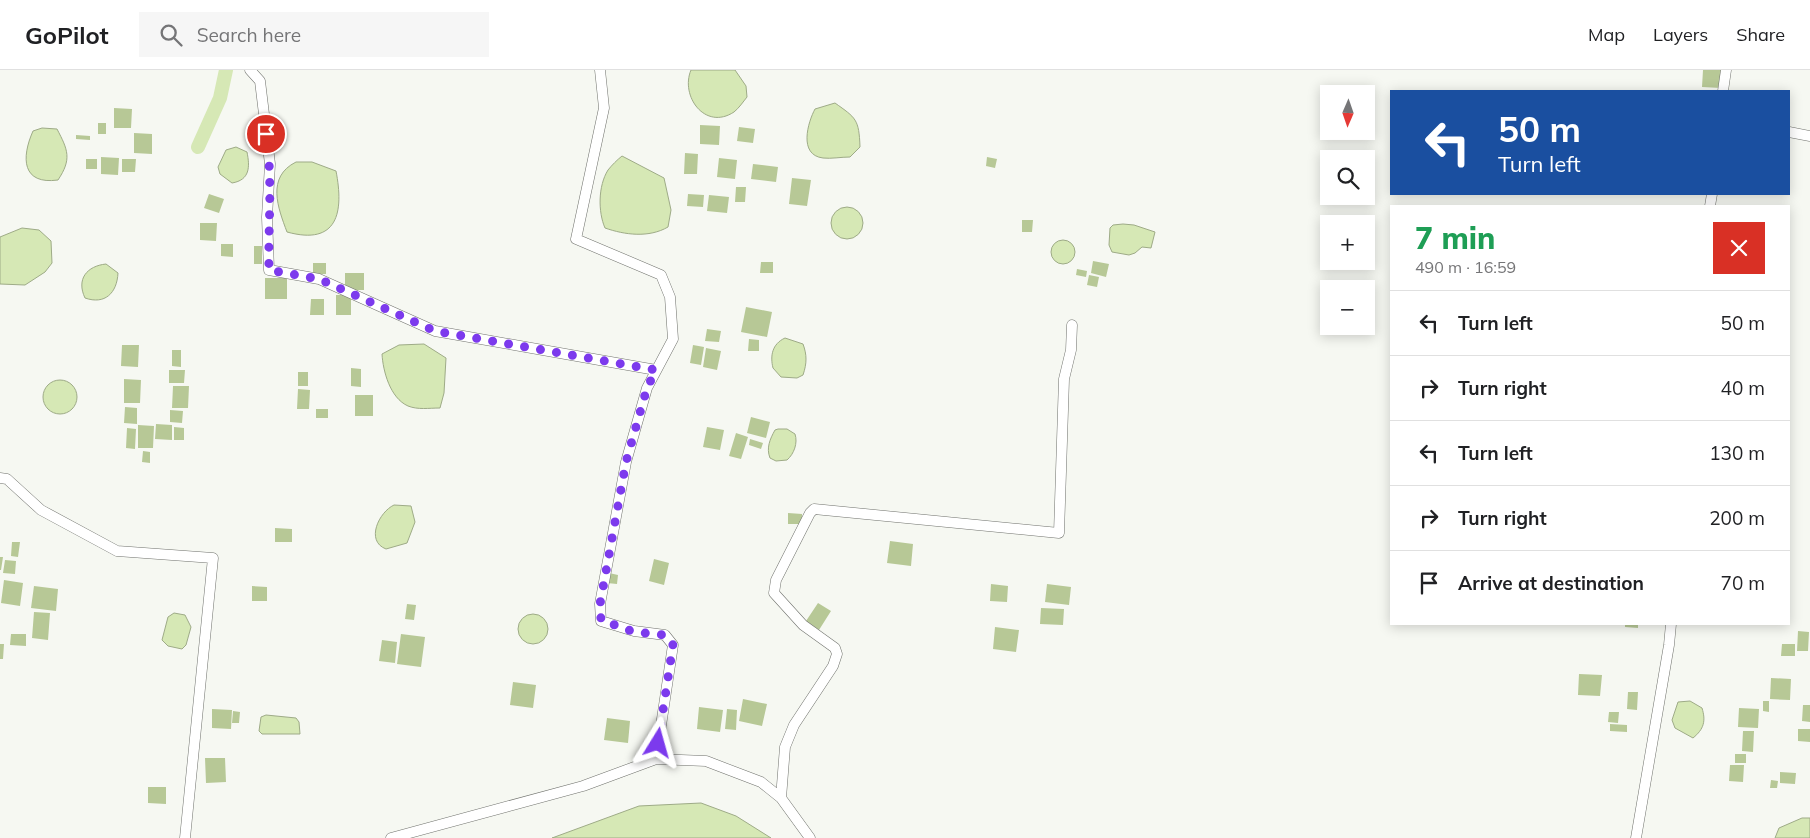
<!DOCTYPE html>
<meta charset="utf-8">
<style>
:root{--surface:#fff;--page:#f6f6f6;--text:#202124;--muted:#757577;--line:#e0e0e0}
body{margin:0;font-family:Mulish,sans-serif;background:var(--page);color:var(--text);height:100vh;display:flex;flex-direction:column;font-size:19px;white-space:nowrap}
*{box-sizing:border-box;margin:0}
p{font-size:16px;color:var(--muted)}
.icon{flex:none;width:28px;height:28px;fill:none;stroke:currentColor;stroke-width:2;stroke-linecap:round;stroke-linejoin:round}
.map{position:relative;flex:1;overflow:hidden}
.drawer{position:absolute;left:1390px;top:135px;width:400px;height:420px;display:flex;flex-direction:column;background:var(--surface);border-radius:0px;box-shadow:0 2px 12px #0003}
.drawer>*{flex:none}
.top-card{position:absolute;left:1390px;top:20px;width:400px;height:105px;border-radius:0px;box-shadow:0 2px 12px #0003;background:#1a4fa0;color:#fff;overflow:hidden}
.needle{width:32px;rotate:182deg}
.fabs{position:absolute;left:1320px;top:15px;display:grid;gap:10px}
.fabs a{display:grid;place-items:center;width:55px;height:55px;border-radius:0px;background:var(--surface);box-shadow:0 2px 12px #0003;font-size:25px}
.pin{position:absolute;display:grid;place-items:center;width:42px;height:42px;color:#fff;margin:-21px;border:2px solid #fff;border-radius:50%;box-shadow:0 1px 5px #0007}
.me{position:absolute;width:55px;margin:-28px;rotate:8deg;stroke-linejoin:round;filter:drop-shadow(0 0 4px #0008)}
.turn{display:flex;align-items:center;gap:18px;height:105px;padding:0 25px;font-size:22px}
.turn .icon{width:65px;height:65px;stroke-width:2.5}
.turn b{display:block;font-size:35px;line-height:42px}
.round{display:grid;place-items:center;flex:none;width:52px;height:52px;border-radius:0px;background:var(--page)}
.headline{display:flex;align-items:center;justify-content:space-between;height:85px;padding:0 25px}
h1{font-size:30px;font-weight:800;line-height:38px;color:#1e9e55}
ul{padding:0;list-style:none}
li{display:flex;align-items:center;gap:15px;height:65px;padding:0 25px;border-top:1px solid var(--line)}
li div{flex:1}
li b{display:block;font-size:19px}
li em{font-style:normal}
header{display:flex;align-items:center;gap:30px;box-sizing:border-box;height:70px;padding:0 25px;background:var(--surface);border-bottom:1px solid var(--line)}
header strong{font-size:24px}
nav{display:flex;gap:28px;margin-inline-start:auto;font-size:18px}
.search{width:350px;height:45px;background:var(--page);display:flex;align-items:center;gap:12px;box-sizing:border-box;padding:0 18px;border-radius:0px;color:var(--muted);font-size:19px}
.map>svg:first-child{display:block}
.water{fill:#d6e8b5;stroke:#9eab87}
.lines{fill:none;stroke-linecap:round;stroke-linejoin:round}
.canal{stroke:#d6e8b5;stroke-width:14}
.building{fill:#b7c896}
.minor-casing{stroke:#70726d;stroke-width:11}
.minor{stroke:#fff;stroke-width:10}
.route{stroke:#7c3aed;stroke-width:9;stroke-dasharray:0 16.2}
</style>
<header>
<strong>GoPilot</strong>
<div class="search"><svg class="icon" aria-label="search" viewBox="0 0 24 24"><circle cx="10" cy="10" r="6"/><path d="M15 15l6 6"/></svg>Search here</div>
<nav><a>Map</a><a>Layers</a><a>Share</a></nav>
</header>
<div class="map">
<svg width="1810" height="768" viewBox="0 0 1810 768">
<rect width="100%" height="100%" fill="#f6f8f2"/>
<!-- water -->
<path class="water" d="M691,0h44l11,16 1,11c-4,5 -8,11 -13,15 -29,19 -54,-16 -43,-42z
M835,33c21,15 24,16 25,44l-10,10c-9,0 -19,2 -27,1 -25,-3 -15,-36 -8,-49z
M42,58l15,1c11,21 15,30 1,51 -36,5 -37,-22 -25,-49z
M236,77l11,5c3,15 3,28 -15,31l-12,-9 -2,-7 8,-17z
M622,86l42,22 7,32 -3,17c-19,11 -43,8 -63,1 -7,-16 -7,-42 3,-58 4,-5 9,-10 14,-14z
M296,92h16l24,9c8,41 2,75 -49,61 -9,-24 -21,-55 9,-70z
M831 153a16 16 0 1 1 32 0a16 16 0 1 1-32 0Z
M1123,154l11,1 21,7 -4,16 -9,-1 -7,6 -6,2 -17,-3 -3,-7 1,-17 3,-3z
M22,158l17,2 12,11 1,22 -7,9 -20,13 -25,-1v-47z
M1051 182a12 12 0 1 1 24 0a12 12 0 1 1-24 0Z
M106,194l12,9c-1,20 -13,32 -33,25 -9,-19 2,-32 21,-34z
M785,268l18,6c4,11 4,19 0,31l-6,3 -16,-1 -8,-9c-3,-12 -1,-24 12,-30z
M424,274l22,14 -2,35 -4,15c-11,0 -22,2 -32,-2 -18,-8 -25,-35 -26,-52l17,-9z
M43 327a17 17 0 1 1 34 0a17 17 0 1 1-34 0Z
M778,359h9l8,5c3,9 -1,20 -8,26l-11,1 -6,-3c-4,-10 0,-19 5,-28z
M394,435l17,1 4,16 -8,21 -21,6c-21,-8 -7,-37 8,-44z
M174,543l11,2 6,12 -5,18 -4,4 -14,-3 -6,-6 6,-23z
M518 559a15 15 0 1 1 30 0a15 15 0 1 1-30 0Z
M1690,631l12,7c4,13 2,21 -9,30l-18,-10 -3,-8 6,-18z
M266,645l30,3 3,4 1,12h-38l-3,-3 2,-14z
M701,733l35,13 35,22h-219l87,-32z
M1802,748h8v20h-35l4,-10z"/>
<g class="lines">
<!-- canal -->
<path class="canal" d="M198,77l22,-49 6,-28"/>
</g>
<!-- building -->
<path class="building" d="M1703,0h19l-1,18 -19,-1z
M114,38l18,1 -1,19h-17z
M98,53h8v11h-8z
M700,55l20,1 -1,19 -19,-1z
M739,57l16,2 -2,14 -16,-2z
M134,63l18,1v20l-18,-1z
M76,65l14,1v4l-14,-1z
M685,83l13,1 -1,20h-13z
M101,87l18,1 -1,17 -17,-1z
M987,87l10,2 -2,9 -9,-2z
M719,88l18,2 -2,19 -18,-2z
M86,89h11v10h-11z
M122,89h14l-1,13h-13z
M753,94l25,3 -2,15 -25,-3z
M792,108l19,2 -4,26 -18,-2z
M736,117h10l-1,15h-10z
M209,124l15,5 -5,14 -15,-5z
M688,124l16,1 -1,12 -16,-1z
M709,125l20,2 -2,16 -20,-2z
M1022,150h11l-1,12h-10z
M200,153h17l-1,18 -16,-1z
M221,174h12v13l-12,-1z
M254,176h8v18h-8z
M1093,191l16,3 -3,13 -15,-4z
M761,192h12v11h-13z
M313,193h13v11h-13z
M1077,199l10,2 -1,6 -10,-2z
M345,203h19v17h-19z
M1089,205l10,2 -2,10 -10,-2z
M265,208h22v21h-22z
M336,225h15v20h-15z
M311,229h13v16h-14z
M746,237l26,5 -5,25 -26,-5z
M707,259l14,2 -2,11 -14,-1z
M749,269l10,1v11h-11z
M122,275h17l-1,22 -17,-1z
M693,275l11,2 -3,18 -11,-2z
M706,278l15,3 -4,19 -14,-3z
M172,280h9v17l-9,-1z
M351,298l10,1v18l-10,-1z
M169,300h16l-1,13h-15z
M298,302h10v14h-10z
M124,309l17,1 -1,23h-16z
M173,316h16l-1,22h-16z
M298,319l12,1 -1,19h-12z
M355,325h18v21h-18z
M125,337l12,1v16l-13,-1z
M316,339h12v9h-12z
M170,340l13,1 -1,12 -12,-1z
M751,347l19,5 -4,16 -19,-5z
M156,354l16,1v15l-17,-1z
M138,355l16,1 -1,22h-15z
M174,357l10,1v12h-10z
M707,357l17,3 -4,20 -17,-3z
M127,358l9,1 -1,20 -9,-1z
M736,363l12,4 -7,22 -12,-3z
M750,369l13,4 -2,6 -12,-4z
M143,381l7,1v11l-8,-1z
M788,443l14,1v10h-14z
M275,458l17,1v13h-17z
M890,471l23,3 -2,22 -24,-3z
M12,472h8l-2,15 -7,-1z
M0,487h3l-2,13h-1z
M654,489l15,4 -5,22 -15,-4z
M5,490l11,1 -1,13 -12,-1z
M609,503l9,2 -1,9 -10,-1z
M4,510l19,3 -3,23 -19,-3z
M991,514l17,2 -1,16 -17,-1z
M1047,514l24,3 -2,18 -24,-3z
M34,516l24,3 -2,22 -25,-3z
M252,516l15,1v14h-15z
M818,533l13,8 -12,19 -13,-9z
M407,534l9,1 -2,15 -9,-1z
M1041,538l23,1 -1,16 -23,-1z
M34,542l16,1 -2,27 -16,-2z
M1625,554h13v4l-13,-1z
M995,557l24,3 -3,22 -23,-3z
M1798,561l11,1 -1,19h-11z
M11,564h15v12l-16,-1z
M401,564l24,3 -4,30 -24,-3z
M382,570l15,2 -2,21 -16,-2z
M0,574h4l-1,15h-3z
M1782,574h13v12h-14z
M1579,604l23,1 -2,21 -22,-1z
M1771,608l20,1 -1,21 -20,-1z
M513,612l23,3 -3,23 -23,-3z
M1628,622h10l-1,18 -10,-1z
M743,629l24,5 -5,22 -23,-5z
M1763,631h6v11l-6,-1z
M1803,635h7v17l-8,-1z
M699,637l24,3 -3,22 -23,-3z
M1739,638l20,1 -1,19 -20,-1z
M212,639l20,1 -1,19 -19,-1z
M727,639l10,1 -1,20 -11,-1z
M233,641l7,1 -1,11h-7z
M1609,642h10l-1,11 -10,-1z
M607,648l23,3 -2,22 -24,-3z
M1610,654l17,1v7l-17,-1z
M1798,659h12v13l-12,-1z
M1743,661h11l-1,21 -11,-1z
M1735,684h11v9h-11z
M205,688h20l1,24 -20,1z
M1730,695h14l-1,17 -14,-1z
M1780,702l16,1 -1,11 -15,-1z
M1771,710l7,1 -1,7h-7z
M148,717h18v17l-18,-1z"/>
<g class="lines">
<defs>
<path id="minor" d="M250,0l10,11 10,83 -3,53 2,53 50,9 116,52 221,39
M1723,21l3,-21
M1789,62l21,4
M1710,136l2,-12
M0,408l7,1 34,31 76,41 96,7 -28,280
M656,689l50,2 55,21 20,16 29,40
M781,728l4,-51 9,-22 39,-59 4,-12 -2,-6 -32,-23 -29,-32 2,-13 34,-67 4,-4 245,24 5,-154 7,-29 1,-25
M391,768l192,-52 73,-27 17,-114 -8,-10 -31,-4 -33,-10 -1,-17 26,-142 21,-74 26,-49 -3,-42 -9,-22 -85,-36 28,-131 -4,-38
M1636,768l33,-193 2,-21"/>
</defs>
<!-- minor casing -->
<use href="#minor" class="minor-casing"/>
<!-- minor -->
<use href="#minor" class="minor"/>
</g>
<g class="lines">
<!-- route -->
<path class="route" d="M266,64c7,45 2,90 3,136l50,9 116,52 221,39 -9,18 -21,74 -26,142 1,16 33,12 31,3 8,10 -15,98"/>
</g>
</svg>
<div class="fabs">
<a><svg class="needle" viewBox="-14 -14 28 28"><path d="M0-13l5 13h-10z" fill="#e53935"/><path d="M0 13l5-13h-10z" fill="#757577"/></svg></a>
<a><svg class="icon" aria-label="search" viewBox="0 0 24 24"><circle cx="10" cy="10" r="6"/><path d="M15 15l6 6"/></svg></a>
<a>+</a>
<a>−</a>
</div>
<div class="pin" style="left:266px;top:64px;background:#d93025"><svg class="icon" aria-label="arrive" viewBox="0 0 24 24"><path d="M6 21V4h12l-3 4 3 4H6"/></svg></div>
<svg class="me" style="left:658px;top:673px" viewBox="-20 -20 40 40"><path d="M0-17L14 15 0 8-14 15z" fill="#7c3aed" stroke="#fff" stroke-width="4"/></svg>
<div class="top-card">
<div class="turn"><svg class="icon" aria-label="left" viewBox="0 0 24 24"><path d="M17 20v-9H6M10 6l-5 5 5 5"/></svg><div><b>50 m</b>Turn left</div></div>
</div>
<section class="drawer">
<div class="headline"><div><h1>7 min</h1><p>490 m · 16:59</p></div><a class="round" style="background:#d93025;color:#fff"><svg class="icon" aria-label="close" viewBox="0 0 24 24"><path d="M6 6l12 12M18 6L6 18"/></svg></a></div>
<ul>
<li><svg class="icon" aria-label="left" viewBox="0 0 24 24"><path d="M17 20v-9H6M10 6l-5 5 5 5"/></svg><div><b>Turn left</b></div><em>50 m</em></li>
<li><svg class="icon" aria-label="right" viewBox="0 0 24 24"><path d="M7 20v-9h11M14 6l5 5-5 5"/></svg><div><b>Turn right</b></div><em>40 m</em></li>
<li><svg class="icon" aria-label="left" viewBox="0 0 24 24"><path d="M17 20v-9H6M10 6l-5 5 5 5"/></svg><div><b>Turn left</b></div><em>130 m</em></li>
<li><svg class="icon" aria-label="right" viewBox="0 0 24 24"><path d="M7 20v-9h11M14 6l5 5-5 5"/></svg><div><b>Turn right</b></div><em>200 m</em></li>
<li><svg class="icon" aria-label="arrive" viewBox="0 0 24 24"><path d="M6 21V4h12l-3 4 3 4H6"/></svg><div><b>Arrive at destination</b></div><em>70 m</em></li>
</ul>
</section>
</div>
